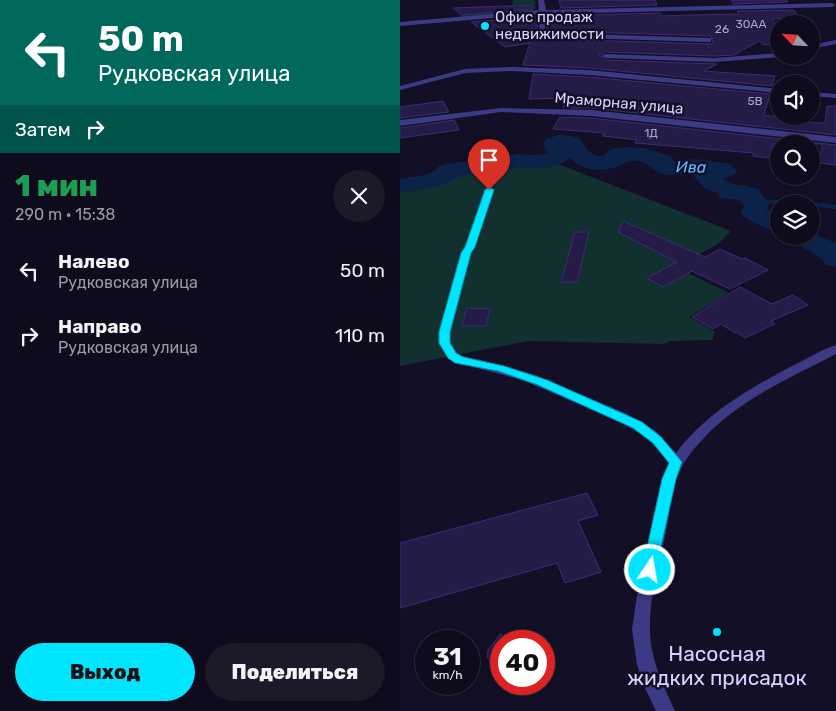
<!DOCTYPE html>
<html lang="ru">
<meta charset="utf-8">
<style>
:root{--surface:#0e0b1c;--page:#1c1929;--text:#f1f3f6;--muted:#9b9ba3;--line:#2e2b3b;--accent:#00e5ff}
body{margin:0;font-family:Rubik,sans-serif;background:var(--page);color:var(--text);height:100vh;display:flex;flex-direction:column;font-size:19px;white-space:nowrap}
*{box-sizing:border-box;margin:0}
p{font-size:16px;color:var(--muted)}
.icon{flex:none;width:28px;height:28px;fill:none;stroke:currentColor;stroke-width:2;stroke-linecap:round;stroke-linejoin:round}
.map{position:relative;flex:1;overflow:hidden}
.side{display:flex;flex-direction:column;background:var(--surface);width:400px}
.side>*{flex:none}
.top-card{background:#00695c;color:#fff;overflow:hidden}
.needle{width:32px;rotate:295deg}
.tools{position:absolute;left:370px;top:15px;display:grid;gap:10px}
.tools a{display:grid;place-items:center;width:50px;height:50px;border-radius:50%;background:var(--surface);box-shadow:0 2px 8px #0003,0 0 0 1px var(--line);font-size:25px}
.speed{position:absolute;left:15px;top:630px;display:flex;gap:10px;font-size:25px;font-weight:700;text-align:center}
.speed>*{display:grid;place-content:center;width:65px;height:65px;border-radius:50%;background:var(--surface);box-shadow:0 2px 8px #0003,0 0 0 1px var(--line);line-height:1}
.speed small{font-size:12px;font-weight:400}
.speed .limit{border:8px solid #d22;background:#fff;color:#111}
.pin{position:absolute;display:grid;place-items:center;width:42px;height:42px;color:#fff;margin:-51px -21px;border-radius:50% 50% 50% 0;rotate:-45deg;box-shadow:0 0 5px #0007}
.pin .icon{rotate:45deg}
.me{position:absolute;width:55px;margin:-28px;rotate:12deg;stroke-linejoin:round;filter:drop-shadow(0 0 4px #0008)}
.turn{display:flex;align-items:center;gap:18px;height:105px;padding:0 15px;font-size:22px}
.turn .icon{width:65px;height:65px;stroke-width:2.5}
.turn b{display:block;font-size:35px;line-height:42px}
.then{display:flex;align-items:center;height:48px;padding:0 15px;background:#0003;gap:10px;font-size:19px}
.round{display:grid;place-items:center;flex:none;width:52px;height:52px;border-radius:26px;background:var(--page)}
.headline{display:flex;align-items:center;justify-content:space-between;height:85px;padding:0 15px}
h1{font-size:30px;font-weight:800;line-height:38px;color:#1e9e55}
.primary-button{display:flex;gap:10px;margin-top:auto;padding:10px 15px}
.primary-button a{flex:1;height:58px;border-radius:30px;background:var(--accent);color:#111;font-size:20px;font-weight:800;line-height:58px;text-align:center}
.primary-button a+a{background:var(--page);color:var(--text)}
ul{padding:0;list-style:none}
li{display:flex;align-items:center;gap:15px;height:65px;padding:0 15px}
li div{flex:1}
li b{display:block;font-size:19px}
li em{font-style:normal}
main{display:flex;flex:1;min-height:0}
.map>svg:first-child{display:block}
.green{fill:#12302f}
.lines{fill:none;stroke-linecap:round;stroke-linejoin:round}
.stream{stroke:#0c2248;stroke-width:4}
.river{fill:#0c2248;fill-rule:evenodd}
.building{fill:#241b47;stroke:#3b2d73}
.minor{fill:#3d3a85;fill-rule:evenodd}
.route{fill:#00e5ff;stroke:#0095a6}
.poi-dot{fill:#00e5ff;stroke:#130f26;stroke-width:2}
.labels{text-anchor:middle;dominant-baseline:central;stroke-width:5;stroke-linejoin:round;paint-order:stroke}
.far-number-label{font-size:12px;fill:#aca6d1}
.far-poi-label{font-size:15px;fill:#d9d4ff;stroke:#130f26;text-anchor:start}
.far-street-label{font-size:15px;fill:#d9d4ff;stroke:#130f26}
.far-water-label{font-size:16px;font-style:italic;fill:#62b6ff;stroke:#130f26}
.near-poi-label{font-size:21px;fill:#d9d4ff;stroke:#130f26}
</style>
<main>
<section class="side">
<div class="top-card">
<div class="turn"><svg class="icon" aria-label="left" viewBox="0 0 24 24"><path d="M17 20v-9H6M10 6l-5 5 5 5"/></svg><div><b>50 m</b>Рудковская улица</div></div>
<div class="then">Затем<svg class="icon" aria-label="right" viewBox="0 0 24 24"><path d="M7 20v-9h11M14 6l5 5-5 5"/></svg></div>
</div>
<div class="headline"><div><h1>1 мин</h1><p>290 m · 15:38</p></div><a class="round"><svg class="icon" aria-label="close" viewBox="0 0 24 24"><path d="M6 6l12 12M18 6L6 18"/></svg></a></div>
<ul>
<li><svg class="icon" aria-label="left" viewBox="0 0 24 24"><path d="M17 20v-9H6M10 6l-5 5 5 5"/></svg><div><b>Налево</b><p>Рудковская улица</p></div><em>50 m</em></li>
<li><svg class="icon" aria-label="right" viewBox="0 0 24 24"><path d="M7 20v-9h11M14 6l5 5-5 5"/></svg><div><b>Направо</b><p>Рудковская улица</p></div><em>110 m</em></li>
</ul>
<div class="primary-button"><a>Выход</a><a>Поделиться</a></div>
</section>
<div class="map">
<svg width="436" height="711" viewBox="0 0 436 711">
<rect width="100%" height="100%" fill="#130f26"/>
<!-- green -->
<path class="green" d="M113,0h22l1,8 -4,3 -72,7 -1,-3 53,-5z
M150,161l181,70 -13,13 -42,23 53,26 -40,24 25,14 -1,9 -43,1 -6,3 -136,-3 -128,25v-184z"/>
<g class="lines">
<!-- stream -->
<path class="stream" d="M354,202h42l14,2
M411,204l25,3"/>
<!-- river -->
<path class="river" d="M162,134l17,4c7,9 11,19 24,18l8,-7 14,-2 20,1 26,8 3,5 22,-2 35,5 6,7 -4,5 -11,3 14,6h7l15,4 11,15 -2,5 12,4v20c-8,-2 -35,-14 -39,-20l4,-7 -5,-6 -19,-2 -3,-5 -12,-4 -14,-16c-10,1 -22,4 -31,0 -8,-4 -12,-11 -23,-12 -10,-1 -13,4 -21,6 -16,5 -36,4 -46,-10 -12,15 -39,10 -56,11 -19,2 -38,6 -57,9 -8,10 -44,14 -57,16v-14c12,-3 31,-2 39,-13l8,-2 69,-10 19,1 13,-2 -5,-9 3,-5z
M411,230l10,7 15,6v24l-10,-2c-11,-17 -24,-12 -36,-29h21z"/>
</g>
<!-- building -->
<path class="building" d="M159,0h96l2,5 -96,3z
M331,0h55l2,2 -55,2z
M106,6h26v3l-70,6 -9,-7z
M394,10l5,7 -27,2 7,10v14l-15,2 -5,-4 -25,14 -20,1 -109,-4 -6,3 6,5 112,4 -13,7 71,5 -3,10 -183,-18 -66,-3 7,-22 -25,4 -34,-25 67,-6 -1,15 9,8 165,5 2,-2 -2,-6 -162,-5 -2,-1 1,-14 112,-3 1,3 29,-1 49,-1 -2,-3z
M133,74l56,3 181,17 -6,21 52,8h9l2,-17h9v29l-245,-27h-24l-4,-1 3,-9 -37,1z
M43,101l6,11 -49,6v-11z
M160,117l31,1 245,27v20l-16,-2 2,-19h-49l-4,14 -16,-2v-3l-118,-10 2,-3 -34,-4 1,-3 -51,-4z
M54,120l5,10 -59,8v-10z
M223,221l82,36 15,-8 22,10 3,-1 23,12 -38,19 -38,-18 -29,16 -16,-9 30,-16 -59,-30z
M175,232h14l-12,50h-16z
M340,287l32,17 21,-9 15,10 -37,16 4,3 -30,14 -8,-6 -2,1 -14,-9 -8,5 -21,-12z
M67,308l23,1 -4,17h-24z
M187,493l11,22 -20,6 23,51 -36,11 -8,-20 -157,45v-65z
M101,633v50l-14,-27 1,-6z"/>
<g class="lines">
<!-- minor -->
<path class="minor" d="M138,0h6l2,10 286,-7 3,2 -3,2 -286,7 -1,17 3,2 163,5v4h-3l-162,-5 -7,-6 1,-17 -140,12v-4l139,-12z
M436,40v4l-25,5v-4z
M379,53v3l3,1 -68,5 -109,-4 -4,-2 4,-2 109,4z
M112,67l77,3 190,19v4l-190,-18 -77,-4 -47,2 -65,17v-4l65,-17z
M411,92l25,2v4l-25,-2z
M101,108l90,2 245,27v6l-245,-27 -90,-4 -101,14v-6z
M89,186l5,3 -19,58 -4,6 -20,79 -1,11 9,12 73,19 93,39 31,18 20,22c32,-42 76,-66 122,-90 12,-6 25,-14 38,-18v9c-46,24 -98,46 -133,85 -11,11 -22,26 -27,41 -5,18 -7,37 -11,56 -6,30 -16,62 -15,93 0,30 13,55 25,82h-19l-11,-23 -8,-23 -5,-36 6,-40 24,-110 8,-15 -24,-27 -31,-18 -93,-39 -71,-19 -13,-18 1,-11 22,-79 4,-6 19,-58z"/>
</g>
<!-- route -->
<path class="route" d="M89,187l5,3 -19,57 -4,6 -21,79v11l6,10 7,4 41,9 43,14 95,42 19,15 21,25 -6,17 -21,95 -5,2 -5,-2 -3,-4 20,-91 7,-16 -16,-20 -20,-15 -95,-43 -40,-14 -43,-8 -7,-5 -9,-15v-11l22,-79 4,-6 20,-57z"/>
<!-- markers -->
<g class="poi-dot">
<circle cx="85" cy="26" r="5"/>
<circle cx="317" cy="632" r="5"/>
</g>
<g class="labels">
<!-- far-number labels -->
<g class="far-number-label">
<text x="351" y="24">30АА</text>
<text x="322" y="29">26</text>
<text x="355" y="101">5В</text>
<text x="251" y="133">1Д</text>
</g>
<!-- far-poi labels -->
<g class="far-poi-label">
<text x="95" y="17">Офис продаж<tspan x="95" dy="17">недвижимости</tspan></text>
</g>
<!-- far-street labels -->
<g class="far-street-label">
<text transform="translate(219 103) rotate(5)">Мраморная улица</text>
</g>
<!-- far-water labels -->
<g class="far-water-label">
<text transform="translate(291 167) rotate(1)">Ива</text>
</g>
<!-- near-poi labels -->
<g class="near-poi-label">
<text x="317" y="653">Насосная<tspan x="317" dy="24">жидких присадок</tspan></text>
</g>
</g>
</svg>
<div class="tools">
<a><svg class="needle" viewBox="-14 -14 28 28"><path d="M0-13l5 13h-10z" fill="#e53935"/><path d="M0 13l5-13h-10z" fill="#9b9ba3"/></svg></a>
<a><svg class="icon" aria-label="sound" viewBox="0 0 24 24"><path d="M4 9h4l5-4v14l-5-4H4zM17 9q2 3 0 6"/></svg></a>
<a><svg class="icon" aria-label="search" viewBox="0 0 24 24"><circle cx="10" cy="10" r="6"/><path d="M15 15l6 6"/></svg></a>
<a><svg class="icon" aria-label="layers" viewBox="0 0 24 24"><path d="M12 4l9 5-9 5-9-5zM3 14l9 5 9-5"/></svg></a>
</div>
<div class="speed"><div>31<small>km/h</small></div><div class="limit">40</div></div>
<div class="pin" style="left:89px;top:190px;background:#d93025"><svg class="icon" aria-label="arrive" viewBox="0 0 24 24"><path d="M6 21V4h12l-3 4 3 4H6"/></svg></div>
<svg class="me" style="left:250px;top:570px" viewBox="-20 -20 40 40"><circle r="17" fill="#00e5ff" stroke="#fff" stroke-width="3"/><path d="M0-11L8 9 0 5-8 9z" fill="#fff"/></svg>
</div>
</main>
